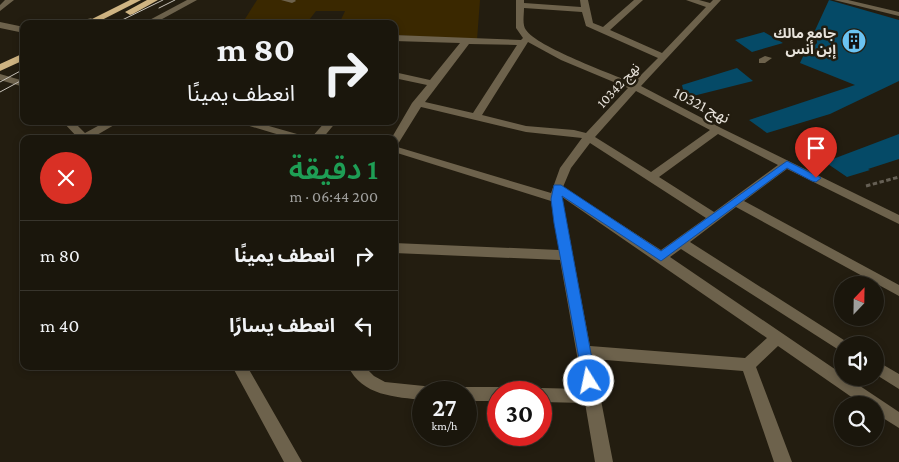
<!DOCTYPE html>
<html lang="ar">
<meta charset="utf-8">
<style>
:root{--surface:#1a160c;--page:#231f15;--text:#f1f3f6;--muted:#9f9f9d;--line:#38352d}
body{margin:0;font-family:"Crimson Pro","Noto Sans Arabic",serif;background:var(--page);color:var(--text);direction:rtl;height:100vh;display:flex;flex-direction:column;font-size:19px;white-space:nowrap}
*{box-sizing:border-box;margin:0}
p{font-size:16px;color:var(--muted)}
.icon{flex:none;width:28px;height:28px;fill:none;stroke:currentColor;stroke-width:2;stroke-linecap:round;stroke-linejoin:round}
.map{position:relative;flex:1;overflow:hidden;direction:ltr}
.details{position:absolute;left:20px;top:135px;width:378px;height:235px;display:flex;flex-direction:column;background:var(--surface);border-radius:10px;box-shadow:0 2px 8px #0003,0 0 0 1px var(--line);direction:rtl}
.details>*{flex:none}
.guide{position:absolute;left:20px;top:20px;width:378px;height:105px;border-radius:10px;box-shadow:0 2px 8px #0003,0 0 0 1px var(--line);direction:rtl;background:#1a160c;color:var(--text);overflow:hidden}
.needle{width:32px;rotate:22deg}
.fabs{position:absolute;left:834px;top:276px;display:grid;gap:10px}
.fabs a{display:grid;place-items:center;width:50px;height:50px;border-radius:50%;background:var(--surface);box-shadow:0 2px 8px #0003,0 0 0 1px var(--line);font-size:25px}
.speed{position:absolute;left:412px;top:381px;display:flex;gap:10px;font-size:25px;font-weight:700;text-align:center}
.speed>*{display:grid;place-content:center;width:65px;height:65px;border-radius:50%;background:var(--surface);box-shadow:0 2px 8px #0003,0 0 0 1px var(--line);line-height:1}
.speed small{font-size:12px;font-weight:400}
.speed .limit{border:8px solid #d22;background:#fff;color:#111}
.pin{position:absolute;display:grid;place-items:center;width:42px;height:42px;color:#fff;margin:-51px -21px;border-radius:50% 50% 50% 0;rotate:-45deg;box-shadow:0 0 5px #0007}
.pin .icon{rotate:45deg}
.me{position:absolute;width:55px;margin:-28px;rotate:350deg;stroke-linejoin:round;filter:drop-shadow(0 0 4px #0008)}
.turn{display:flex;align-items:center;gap:18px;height:105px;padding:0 20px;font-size:22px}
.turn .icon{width:65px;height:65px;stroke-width:2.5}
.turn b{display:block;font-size:35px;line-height:42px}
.round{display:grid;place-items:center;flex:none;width:52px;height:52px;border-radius:26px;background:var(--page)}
.headline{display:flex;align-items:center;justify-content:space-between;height:85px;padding:0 20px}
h1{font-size:30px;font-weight:600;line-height:38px;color:#1e9e55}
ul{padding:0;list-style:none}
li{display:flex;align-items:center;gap:15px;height:70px;padding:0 20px;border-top:1px solid var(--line)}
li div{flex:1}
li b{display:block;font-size:19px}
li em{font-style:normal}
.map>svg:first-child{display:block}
.green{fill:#3a2800}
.building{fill:#054a67}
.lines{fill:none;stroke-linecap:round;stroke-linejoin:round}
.path{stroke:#655f54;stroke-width:3;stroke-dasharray:4.5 2.5;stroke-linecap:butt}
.service{fill:#6d624c;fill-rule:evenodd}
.minor{fill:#6d624c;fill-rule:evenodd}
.tertiary{fill:#6d624c;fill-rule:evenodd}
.trunk{fill:#cfb482;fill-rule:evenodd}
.tram{stroke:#c8c3ba;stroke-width:1}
.route{fill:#1a73e8;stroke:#114b97}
.labels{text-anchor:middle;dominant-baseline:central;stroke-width:5;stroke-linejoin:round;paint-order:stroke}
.far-poi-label{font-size:14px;font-weight:bold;fill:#e8e3db;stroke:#231d10;text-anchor:end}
.far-street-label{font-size:14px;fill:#e8e3db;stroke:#231d10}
.street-label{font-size:16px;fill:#e8e3db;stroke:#231d10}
</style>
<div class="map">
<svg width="899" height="462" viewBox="0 0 899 462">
<rect width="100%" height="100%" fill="#231d10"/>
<!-- green -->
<path class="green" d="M257,0h223l-3,40 -83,-5v-11h-55l6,-13h-29l-10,13 -61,-5z"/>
<!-- building -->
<path class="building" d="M829,0l70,20v61l-69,33 -63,19 -18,-13 106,-35 -55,-22z
M764,32l19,11 -31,9 -17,-12z
M737,68l16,13 -68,17 -3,-13z
M899,134v25l-31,10 2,1 -23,7 -22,-15z"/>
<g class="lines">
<!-- path -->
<path class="path" d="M866,186l33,-9"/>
<!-- service -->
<path class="service" d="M765,56l7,2 -7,5h-6v-4z"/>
<!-- minor -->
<path class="minor" d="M187,0h10l-44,24h-11z
M281,0h14l1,1 -4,2z
M516,0h8v3l57,4 -1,-7h8l5,23 10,4 31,-27h9l-33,30 52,23 44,-46 -20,-7h13l11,3 3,-3h8l-80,86 80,42 178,87v9l-112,-55 -43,32 155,84v11l-163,-89 -46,35 157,100 2,3h-7v7l-161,-103 -11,8 172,117v4h6l51,34v16l-24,-15v-8h-12l-85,-59 -22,21 36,95h-18l-31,-91 -150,-12 20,103h-18l-10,-59 -44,-1v-10h-7l7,-4 42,1 -23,-129 -166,-7v-10l165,7 -8,-49 -157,-49v-6l157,47 9,-25 22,-30 -56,-6 -105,-25 -23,37 -4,1v-6h-3l21,-36 15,-18 -33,-7v-6l36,8 30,-37 -66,-2v-6l127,5 2,-2 -7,-10zM524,8l58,4 4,14 72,32 -25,25c-21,-9 -96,-36 -107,-53 -4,-5 -2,-15 -2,-22zM528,42l33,18 67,28 -42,45 -12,-3 -48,-4 -44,-11zM469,44l48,1 -44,68 -48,-11zM636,91l74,39 -59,42 -56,-35zM718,134l60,31 -64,47 -55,-35zM590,143l116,75 -45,32 -98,-63 8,-19zM562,197l205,141 -22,20 -155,-12z
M834,0h14l51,12v4z
M0,74l24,7v6l-24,-7z
M62,121h11l12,12 22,-12h14l-31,18h-11z
M233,121h18l60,17 15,-17h11l-15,18h-29z
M875,360l24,14v15l-24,-15z
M232,366h15l55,96h-18z
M348,366h16l10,10 11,6 39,4 6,2 2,4h-8v8c-29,-3 -62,-4 -76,-34z
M466,387h33l6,2 1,3h-7v9h-33v-9h-7l1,-3z"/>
<!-- tertiary -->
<path class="tertiary" d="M5,0h9l-14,11v-6z
M91,18l4,3 -1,2 -24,1z
M0,22l24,5v6l-24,-5z"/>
<!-- trunk -->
<path class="trunk" d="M130,0h11l-47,24h-12z
M147,0h11l-25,14 -3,1 -5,-3z
M24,53v7l-24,11v-7z"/>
<!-- tram -->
<path class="tram" d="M159,8l16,-8
M114,24l49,-24
M0,82l24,-13
M0,92l24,-13"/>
</g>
<!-- route -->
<path class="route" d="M787,161l34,17 -5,4 -4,-1 -25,-13 -126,93 -99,-65 34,185 -2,5 -5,2 -5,-2 -30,-163 -3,-24 3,-14h7l100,66z"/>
<!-- icons -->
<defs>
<symbol id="building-disc" viewBox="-11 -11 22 22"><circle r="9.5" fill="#6bc3f2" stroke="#231d10"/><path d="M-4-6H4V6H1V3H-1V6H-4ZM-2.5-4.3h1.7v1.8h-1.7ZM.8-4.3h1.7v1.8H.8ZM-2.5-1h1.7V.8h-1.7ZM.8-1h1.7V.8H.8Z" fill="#111"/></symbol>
</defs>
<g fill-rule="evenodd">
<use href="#building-disc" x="840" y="27" width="28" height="28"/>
</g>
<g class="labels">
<!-- far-poi labels -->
<g class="far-poi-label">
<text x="836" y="33">جامع مالك<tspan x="836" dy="16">إبن أنس</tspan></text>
</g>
<!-- far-street labels -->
<g class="far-street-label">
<text transform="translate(618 85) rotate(-47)">نهج 10342</text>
</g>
<!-- street labels -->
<g class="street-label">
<text transform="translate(702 105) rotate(27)">نهج 10321</text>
</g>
</g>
</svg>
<div class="fabs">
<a><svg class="needle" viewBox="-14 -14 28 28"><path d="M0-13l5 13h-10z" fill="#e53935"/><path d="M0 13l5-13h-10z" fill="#9f9f9d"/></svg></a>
<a><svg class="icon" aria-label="sound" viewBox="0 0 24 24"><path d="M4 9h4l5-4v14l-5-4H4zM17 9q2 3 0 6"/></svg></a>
<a><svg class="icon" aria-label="search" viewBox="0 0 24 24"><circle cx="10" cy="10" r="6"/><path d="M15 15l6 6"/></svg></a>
</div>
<div class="speed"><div>27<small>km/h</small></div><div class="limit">30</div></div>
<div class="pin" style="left:816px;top:178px;background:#d93025"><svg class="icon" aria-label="arrive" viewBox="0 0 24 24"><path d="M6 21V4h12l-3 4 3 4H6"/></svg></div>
<svg class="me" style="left:589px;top:381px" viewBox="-20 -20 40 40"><circle r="17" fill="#1a73e8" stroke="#fff" stroke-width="3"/><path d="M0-11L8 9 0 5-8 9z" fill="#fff"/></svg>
<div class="guide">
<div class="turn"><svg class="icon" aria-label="right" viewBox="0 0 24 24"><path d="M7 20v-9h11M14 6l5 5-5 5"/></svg><div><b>80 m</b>انعطف يمينًا</div></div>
</div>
<section class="details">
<div class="headline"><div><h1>1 دقيقة</h1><p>200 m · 06:44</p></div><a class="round" style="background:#d93025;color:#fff"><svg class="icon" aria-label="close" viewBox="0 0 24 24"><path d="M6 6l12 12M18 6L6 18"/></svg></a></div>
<ul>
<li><svg class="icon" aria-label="right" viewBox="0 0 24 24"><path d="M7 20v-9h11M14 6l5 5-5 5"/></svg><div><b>انعطف يمينًا</b></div><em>80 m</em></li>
<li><svg class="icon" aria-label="left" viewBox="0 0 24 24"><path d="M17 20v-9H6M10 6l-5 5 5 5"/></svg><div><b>انعطف يسارًا</b></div><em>40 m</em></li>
</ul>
</section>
</div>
